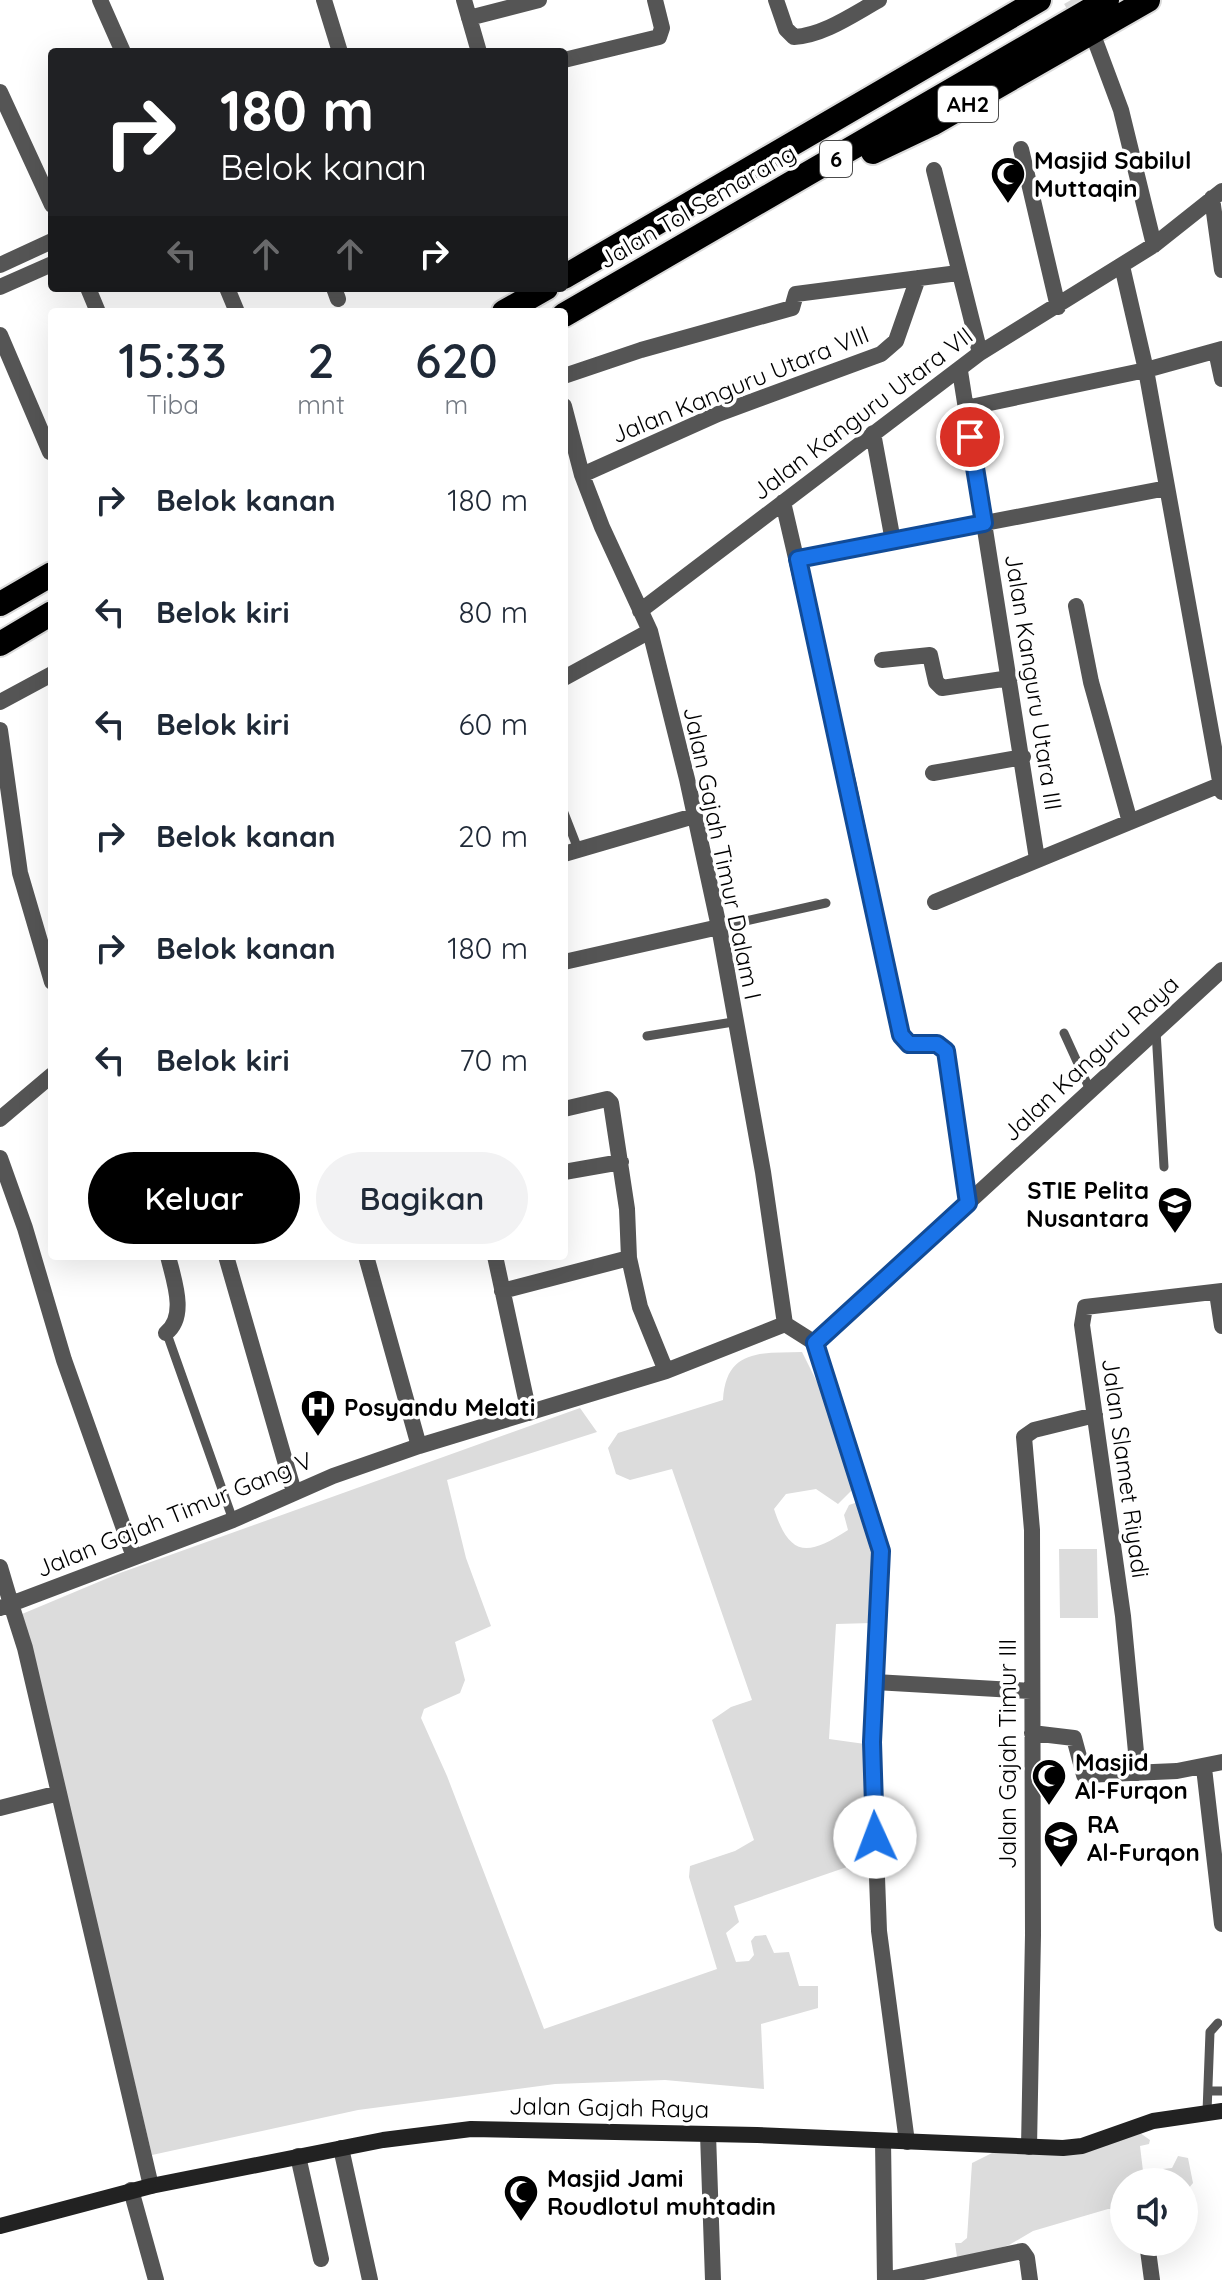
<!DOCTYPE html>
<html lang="id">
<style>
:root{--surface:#fff;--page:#f2f2f3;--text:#1f2937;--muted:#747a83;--accent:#000}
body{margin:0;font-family:Quicksand,sans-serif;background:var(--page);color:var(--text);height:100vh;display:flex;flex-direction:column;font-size:30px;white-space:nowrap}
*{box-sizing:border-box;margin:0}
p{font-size:26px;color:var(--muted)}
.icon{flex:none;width:44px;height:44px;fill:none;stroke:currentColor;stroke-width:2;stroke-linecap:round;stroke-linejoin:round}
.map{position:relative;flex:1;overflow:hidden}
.details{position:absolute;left:48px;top:308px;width:520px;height:952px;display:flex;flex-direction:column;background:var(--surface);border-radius:8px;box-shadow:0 8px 32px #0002}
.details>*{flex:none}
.banner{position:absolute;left:48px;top:48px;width:520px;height:244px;border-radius:8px;box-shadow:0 8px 32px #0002;background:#202124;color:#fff;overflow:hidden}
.buttons{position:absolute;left:1110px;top:2168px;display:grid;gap:16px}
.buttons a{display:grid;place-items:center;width:88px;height:88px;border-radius:50%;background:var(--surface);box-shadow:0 8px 32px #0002;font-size:40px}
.pin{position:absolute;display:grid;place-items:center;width:68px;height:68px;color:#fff;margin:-34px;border:4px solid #fff;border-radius:50%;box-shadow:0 2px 8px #0007}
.me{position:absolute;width:88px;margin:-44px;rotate:358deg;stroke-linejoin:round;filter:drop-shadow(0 0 6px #0008)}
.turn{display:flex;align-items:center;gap:28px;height:168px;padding:0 40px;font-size:36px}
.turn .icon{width:104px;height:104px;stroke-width:2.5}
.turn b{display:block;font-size:56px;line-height:68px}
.lanes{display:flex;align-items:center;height:76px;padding:0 40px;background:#0003;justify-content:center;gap:40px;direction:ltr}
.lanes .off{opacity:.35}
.eta{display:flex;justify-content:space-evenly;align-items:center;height:136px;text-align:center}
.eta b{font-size:48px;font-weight:600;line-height:56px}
.action{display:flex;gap:16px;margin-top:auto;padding:16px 40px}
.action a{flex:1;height:92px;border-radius:48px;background:var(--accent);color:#fff;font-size:32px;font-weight:600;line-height:92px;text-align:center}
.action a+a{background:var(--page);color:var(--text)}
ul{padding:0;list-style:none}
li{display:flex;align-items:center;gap:24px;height:112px;padding:0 40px}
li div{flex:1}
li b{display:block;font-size:30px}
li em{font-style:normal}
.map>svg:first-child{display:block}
.green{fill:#dcdcdc}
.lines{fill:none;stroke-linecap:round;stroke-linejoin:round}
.minor-tunnel{stroke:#d9d9d9;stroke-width:16;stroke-dasharray:16 8;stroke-linecap:butt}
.motorway-casing{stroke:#dbdbdb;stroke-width:28}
.service{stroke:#555;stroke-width:9}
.minor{stroke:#555;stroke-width:16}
.secondary{stroke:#222;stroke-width:16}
.motorway{stroke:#000;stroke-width:24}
.route-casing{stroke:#114b97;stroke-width:20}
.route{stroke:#1a73e8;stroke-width:14}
.labels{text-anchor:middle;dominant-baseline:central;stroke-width:7;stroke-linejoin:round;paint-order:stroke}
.shield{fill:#fff;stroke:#4c4c4c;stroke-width:2}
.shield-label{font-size:22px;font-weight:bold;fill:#000}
.poi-label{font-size:24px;font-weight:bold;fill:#000;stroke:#fff;text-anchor:start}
.street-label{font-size:24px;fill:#000;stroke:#fff}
</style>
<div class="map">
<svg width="1222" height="2280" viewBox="0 0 1222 2280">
<rect width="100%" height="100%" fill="#fff"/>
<!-- green -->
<path class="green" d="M802,1352l20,40 32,96 -16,16 -22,-15 -30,5 -12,15c16,49 34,47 74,21l-4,-15 5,-10 9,-3 18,58 -4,63 -36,1 -7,115 36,5 5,131 -23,-8 -113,39 5,16 -13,11 10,29 13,-1 5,-6 -3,-14 4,-5 11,-1 8,18 15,-1 10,34h19v22l-57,16 3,65 -99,-9 -110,4 -197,26 -206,45 -130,-541 98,-41 460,-165 17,24 -150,48 19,78 25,68 -36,16 10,38 -5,13 -36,16 -3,9 26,58 97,253 173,-60 -28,-92 1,-11 45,-15 19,-11 -42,-120 19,-13 21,-7 -80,-231 -42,11 -14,-6 -8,-26 10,-15 105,-33c3,-51 37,-47 79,-48z
M1059,1549h38l1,69h-38z
M1136,2130l14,10 -1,4 -9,2 3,25 29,-3 6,-12 10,2 5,25 -9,11v-12h-60v27h-16l-75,22 -24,14 -48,15 -4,-3 -2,-14h6l6,-5 5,-75 22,-11 57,-6z"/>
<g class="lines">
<!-- minor-tunnel -->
<path class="minor-tunnel" d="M1071,0l14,24"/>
<defs>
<path id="motorway" d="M873,152l59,-28 216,-124
M564,277l475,-277
M504,312l42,-24
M564,315l543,-315
M0,604l52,-30
M0,644l52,-31"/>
</defs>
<!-- motorway casing -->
<use href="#motorway" class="motorway-casing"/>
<!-- service -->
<path class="service" d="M564,813l14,36
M719,927l107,-24
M1156,1031l8,136
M1064,1033l26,57
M647,1036l86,-14
M166,1331l67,189
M1208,2091h14
M1207,2112l3,-80 8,-9"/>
<!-- minor -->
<path class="minor" d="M100,0l23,52
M324,0l16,52
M464,0l15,52
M776,0l10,29 8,8c30,-2 58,-22 85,-37
M469,18l70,-18
M1096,43l25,67 33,135
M564,60l95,-23 3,-9 -7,-28
M0,92l52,113
M1021,149l37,158
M934,170l46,183
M1212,198l10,72
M0,265l52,-24
M1122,266l24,104 76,422
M0,287l52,-23
M88,288l10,24
M227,288l10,24
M334,288l4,11
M0,335l50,117
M1216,351l6,28
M960,371l77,488
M564,376l77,-26 151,-42 4,-14 162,-21
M564,406l18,69 20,52 48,104 37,148 32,148 44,245 22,152
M966,408l180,-38 76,-21
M873,433l20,108
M582,475l136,-61 163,-60 15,-13 22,-63
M783,502l65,280 53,253 8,9h28l9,7 22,152
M798,559l369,-71
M1076,606l15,76 39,140
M640,611l340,-258 174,-108 68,-54
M882,660l48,-5 6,27 6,6 68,-10
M564,678l86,-47
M0,702l52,-28
M0,730l20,143 32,109
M933,773l90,-16
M564,854l130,-38
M935,902l285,-117
M564,962l155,-35
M564,1109l43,-10 4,4 16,106 2,49
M0,1119l52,-44
M0,1158l25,70 39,132 70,197
M564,1172l57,-10
M226,1256l68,236
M366,1256l53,190
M495,1256l34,157
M502,1291l127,-33 11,49 26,64
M1217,1293l5,33
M785,1324l30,19 66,208 -9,191 7,189 28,211
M166,1333c22,-17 7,-55 2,-77
M815,1343l407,-373
M0,1567l11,37 -11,4
M875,1682l156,9
M1032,1733l42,5 10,37 93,-4 45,-9
M1204,1768l18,156
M1138,1773l-15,-157 -41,-291 3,-18 137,-16
M0,1808l59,-15
M708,2134l5,146
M883,2141l2,139
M1029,2147l4,-212 -1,-405 -8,-93 10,-7 61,-15
M341,2148l29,132
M298,2156l23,103
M151,2186l-126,-538 -14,-44 222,-84 100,-44 86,-30 247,-75 119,-47
M131,2190l25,90
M1147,2243l5,37
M885,2280l137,-29 5,7 3,22"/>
<!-- secondary -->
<path class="secondary" d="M0,2226l151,-40 232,-46 88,-11 286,6 306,13 19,-2 71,-25 69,-10"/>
<!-- motorway -->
<use href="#motorway" class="motorway"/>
</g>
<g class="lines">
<defs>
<path id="route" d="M875,1837l-3,-95 9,-191 -66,-208 153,-140 -22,-152 -9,-7h-28l-8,-9 -103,-476 186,-36 -14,-86"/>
</defs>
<!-- route casing -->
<use href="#route" class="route-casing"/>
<!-- route -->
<use href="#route" class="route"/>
</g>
<!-- icons -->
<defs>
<symbol id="mosque-pin" viewBox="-11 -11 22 30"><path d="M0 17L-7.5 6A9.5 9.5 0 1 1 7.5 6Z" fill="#000" stroke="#fff"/><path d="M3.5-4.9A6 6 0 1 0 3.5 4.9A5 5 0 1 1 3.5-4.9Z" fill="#fff"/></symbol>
<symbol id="university-pin" viewBox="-11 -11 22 30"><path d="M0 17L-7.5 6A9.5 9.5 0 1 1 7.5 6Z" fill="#000" stroke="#fff"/><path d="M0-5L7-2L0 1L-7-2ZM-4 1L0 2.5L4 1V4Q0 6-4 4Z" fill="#fff"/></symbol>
<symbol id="hospital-pin" viewBox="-11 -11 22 30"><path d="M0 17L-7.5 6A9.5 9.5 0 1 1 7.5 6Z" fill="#000" stroke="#fff"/><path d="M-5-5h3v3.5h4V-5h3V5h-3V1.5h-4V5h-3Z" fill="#fff"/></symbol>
<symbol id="school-pin" viewBox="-11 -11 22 30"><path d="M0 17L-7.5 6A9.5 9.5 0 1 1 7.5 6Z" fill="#000" stroke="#fff"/><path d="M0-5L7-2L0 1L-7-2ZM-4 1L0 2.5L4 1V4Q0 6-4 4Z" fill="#fff"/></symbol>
</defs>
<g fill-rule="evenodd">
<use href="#mosque-pin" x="988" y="154" width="40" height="54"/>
<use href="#university-pin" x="1155" y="1184" width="40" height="54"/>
<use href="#hospital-pin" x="298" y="1387" width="40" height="54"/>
<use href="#mosque-pin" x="1029" y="1756" width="40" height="54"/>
<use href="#school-pin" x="1041" y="1818" width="40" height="54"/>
<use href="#mosque-pin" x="501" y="2172" width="40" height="54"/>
</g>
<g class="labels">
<!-- shield labels -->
<g class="shield">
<rect x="938" y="86" width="60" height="36" rx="6"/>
<rect x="820" y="141" width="32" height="36" rx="6"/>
</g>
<g class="shield-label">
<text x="968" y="104">AH2</text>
<text x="836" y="159">6</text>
</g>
<!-- poi labels -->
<g class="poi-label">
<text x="1034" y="160">Masjid Sabilul<tspan x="1034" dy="28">Muttaqin</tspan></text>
<text x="1149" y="1190" text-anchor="end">STIE Pelita<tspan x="1149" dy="28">Nusantara</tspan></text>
<text x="344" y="1407">Posyandu Melati</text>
<text x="1075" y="1762">Masjid<tspan x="1075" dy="28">Al-Furqon</tspan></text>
<text x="1087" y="1824">RA<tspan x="1087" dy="28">Al-Furqon</tspan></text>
<text x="547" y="2178">Masjid Jami<tspan x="547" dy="28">Roudlotul muhtadin</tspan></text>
</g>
<!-- street labels -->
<g class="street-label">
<text transform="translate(697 206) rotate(-30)">Jalan Tol Semarang</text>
<text transform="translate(740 384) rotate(-22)">Jalan Kanguru Utara VIII</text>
<text transform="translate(862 413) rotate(-37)">Jalan Kanguru Utara VII</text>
<text transform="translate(1034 682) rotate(81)">Jalan Kanguru Utara III</text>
<text transform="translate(723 853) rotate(78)">Jalan Gajah Timur Dalam I</text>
<text transform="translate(1090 1058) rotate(-43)">Jalan Kanguru Raya</text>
<text transform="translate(1126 1468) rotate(82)">Jalan Slamet Riyadi</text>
<text transform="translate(174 1514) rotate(-22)">Jalan Gajah Timur Gang V</text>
<text transform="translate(1007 1754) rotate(-90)">Jalan Gajah Timur III</text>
<text transform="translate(609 2107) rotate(1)">Jalan Gajah Raya</text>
</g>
</g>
</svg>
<div class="buttons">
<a><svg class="icon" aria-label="sound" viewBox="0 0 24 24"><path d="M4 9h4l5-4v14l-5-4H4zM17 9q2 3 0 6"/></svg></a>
</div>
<div class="pin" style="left:970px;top:437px;background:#d93025"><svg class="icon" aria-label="arrive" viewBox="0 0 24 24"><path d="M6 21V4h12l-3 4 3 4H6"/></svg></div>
<svg class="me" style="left:875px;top:1837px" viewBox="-20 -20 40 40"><circle r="19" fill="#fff"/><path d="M0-13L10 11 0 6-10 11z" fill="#1a73e8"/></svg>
<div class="banner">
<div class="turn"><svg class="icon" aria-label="right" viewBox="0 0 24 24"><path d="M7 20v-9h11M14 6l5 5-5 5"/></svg><div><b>180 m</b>Belok kanan</div></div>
<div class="lanes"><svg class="icon off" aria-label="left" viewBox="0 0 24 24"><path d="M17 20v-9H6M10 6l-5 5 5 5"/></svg><svg class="icon off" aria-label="ahead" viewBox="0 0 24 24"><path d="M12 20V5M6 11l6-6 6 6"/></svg><svg class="icon off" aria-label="ahead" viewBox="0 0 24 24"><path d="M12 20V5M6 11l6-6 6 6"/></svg><svg class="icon" aria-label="right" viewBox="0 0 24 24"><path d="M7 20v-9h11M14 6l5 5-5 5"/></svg></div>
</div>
<section class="details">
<div class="eta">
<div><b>15:33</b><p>Tiba</p></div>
<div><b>2</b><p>mnt</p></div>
<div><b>620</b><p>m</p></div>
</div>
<ul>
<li><svg class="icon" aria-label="right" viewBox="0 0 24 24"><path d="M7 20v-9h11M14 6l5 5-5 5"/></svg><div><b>Belok kanan</b></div><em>180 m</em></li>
<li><svg class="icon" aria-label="left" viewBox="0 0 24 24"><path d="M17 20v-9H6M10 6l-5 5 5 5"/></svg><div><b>Belok kiri</b></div><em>80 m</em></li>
<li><svg class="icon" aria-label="left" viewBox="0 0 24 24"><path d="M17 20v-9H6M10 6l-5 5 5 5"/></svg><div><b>Belok kiri</b></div><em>60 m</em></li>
<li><svg class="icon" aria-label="right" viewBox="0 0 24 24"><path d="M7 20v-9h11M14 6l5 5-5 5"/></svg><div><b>Belok kanan</b></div><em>20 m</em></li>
<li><svg class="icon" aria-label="right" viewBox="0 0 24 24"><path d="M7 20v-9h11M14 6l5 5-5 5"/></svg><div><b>Belok kanan</b></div><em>180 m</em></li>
<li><svg class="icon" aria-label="left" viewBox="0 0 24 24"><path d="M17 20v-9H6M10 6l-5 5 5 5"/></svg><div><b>Belok kiri</b></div><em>70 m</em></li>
</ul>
<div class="action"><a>Keluar</a><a>Bagikan</a></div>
</section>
</div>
